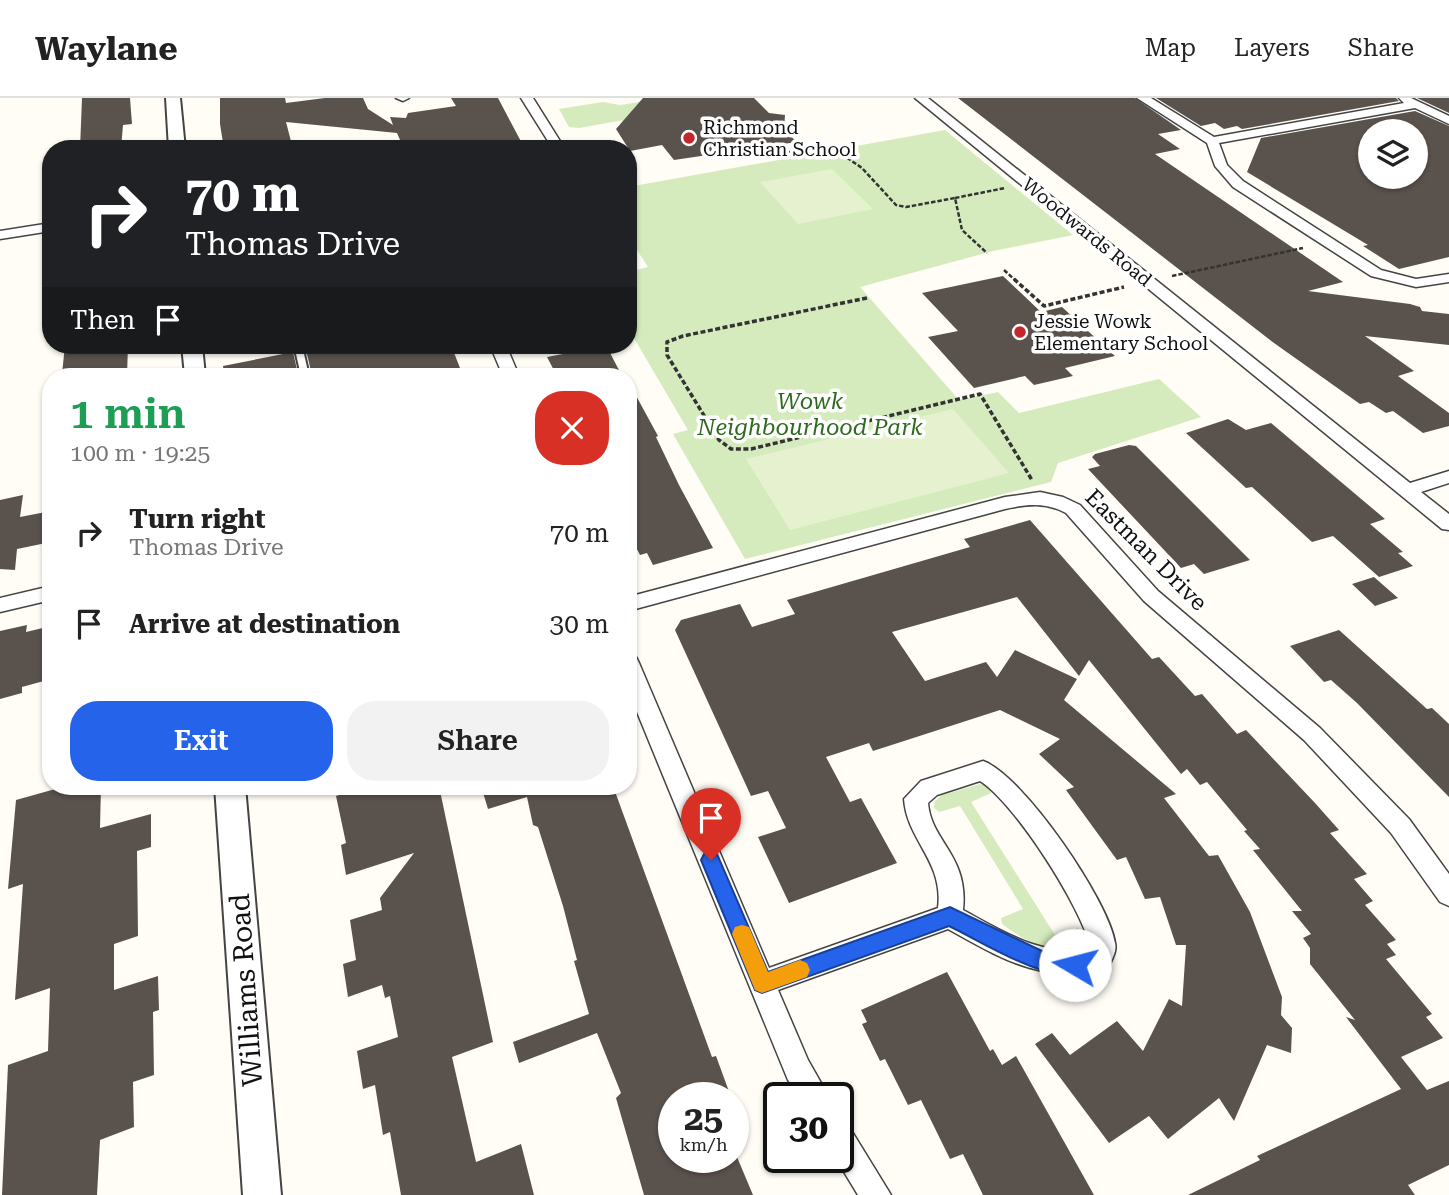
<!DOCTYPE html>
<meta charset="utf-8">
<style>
:root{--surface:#fff;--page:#f2f2f2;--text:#222;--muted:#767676;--line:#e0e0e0;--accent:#2563eb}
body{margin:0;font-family:"Roboto Serif",serif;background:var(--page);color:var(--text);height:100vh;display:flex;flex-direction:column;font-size:26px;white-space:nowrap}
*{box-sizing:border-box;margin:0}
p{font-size:23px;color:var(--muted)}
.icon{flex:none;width:38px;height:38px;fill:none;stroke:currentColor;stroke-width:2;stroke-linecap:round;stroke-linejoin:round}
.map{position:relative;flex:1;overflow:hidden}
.panel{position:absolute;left:42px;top:270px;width:595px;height:427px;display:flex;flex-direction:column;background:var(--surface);border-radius:28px;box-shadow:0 2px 5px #0004}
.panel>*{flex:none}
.guide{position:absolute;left:42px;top:42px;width:595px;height:214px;border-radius:28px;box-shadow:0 2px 5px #0004;background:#202124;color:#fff;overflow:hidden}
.controls{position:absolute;left:1358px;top:21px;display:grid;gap:14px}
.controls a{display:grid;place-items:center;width:70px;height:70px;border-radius:50%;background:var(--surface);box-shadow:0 2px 5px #0004;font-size:35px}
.speed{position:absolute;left:658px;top:984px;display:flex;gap:14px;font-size:35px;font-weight:700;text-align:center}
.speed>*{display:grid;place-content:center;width:91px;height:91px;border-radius:50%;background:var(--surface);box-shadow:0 2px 5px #0004;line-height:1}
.speed small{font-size:18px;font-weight:400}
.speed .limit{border:4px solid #111;border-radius:10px;background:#fff;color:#111}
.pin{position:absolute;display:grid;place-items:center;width:60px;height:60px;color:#fff;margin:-72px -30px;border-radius:50% 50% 50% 0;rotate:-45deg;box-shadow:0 0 7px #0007}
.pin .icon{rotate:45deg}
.me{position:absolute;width:77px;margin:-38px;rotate:278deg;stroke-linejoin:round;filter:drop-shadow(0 0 5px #0008)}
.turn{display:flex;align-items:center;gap:24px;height:147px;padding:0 28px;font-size:32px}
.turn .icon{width:91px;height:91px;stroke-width:2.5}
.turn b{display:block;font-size:49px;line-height:60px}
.then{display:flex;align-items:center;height:66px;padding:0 28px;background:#0003;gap:14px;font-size:26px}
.round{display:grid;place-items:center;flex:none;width:74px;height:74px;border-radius:28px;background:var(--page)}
.head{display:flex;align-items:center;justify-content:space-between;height:119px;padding:0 28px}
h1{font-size:42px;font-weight:600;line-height:52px;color:#1e9e55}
.action{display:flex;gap:14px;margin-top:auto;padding:14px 28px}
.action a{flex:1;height:80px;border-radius:28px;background:var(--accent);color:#fff;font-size:28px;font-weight:600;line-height:80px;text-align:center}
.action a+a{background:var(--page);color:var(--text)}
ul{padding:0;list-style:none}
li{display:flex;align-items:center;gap:21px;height:91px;padding:0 28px}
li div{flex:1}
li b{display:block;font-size:26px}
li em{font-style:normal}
header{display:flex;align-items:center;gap:42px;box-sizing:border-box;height:98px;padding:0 35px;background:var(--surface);border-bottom:2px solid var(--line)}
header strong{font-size:33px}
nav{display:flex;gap:38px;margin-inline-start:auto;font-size:24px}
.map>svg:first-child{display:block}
.green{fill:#d5ebbd}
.pitch{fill:#e6f2cf}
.building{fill:#5a524d;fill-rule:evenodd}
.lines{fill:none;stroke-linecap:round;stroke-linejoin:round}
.service-casing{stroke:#444;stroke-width:4}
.minor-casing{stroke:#444;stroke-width:3}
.tertiary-casing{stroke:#444;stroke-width:4}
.path-far1{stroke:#333;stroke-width:2.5;stroke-dasharray:4.5 2;stroke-linecap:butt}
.path{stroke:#333;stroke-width:3.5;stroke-dasharray:5 2.5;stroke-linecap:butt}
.service{fill:#fff;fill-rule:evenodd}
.minor{fill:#fff;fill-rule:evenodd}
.tertiary{fill:#fff;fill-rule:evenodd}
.route{fill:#2563eb;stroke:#184099;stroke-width:2}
.slow{fill:#f59e0b}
.poi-dot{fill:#c4262e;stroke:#fff;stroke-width:2.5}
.labels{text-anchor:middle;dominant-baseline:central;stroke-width:7;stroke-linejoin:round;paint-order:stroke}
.far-poi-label{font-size:19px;fill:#111;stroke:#fff;text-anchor:start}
.far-street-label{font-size:19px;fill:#111;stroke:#fff}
.park-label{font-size:23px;font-style:italic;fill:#2f6b1f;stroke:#fff}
.street-label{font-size:23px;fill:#111;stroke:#fff}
.near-street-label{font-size:28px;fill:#111;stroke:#fff}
</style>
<header>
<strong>Waylane</strong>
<nav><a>Map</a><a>Layers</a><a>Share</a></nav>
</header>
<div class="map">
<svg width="1449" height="1097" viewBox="0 0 1449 1097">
<rect width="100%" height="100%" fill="#fffdf5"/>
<!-- green -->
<path class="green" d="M603,4l17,3 20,-3 12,13 -73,13 -10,-1 -10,-18z
M945,32l128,105 -80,16 -133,36 99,113 39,-8 21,21 140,-34 42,38 -143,46 -7,19 -306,77 -72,-125 15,-4 -60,-102v-56l20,-5 -20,-31v-49z
M980,686l8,2 3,7 -20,9 84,133 23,-7 6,10 -3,6c-29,13 -55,-2 -79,-20l-1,-6 22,-9 -63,-103 -21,6 -5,-4 1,-7 7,-6z"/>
<!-- pitch -->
<path class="pitch" d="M832,71l41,40 -75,15 -38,-42z
M953,311l56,64 -219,57 -44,-71z"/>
<!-- building -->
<path class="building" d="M82,0h48l2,26 -9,1 -2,24h-41z
M220,0h65l1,5 39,-5h38l5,11 25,16 -3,-8 16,1 2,-5 48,-7 -5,-8h47l27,51h-121l-7,-16 -111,-11 7,27h-69l-4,-25z
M643,0h111l15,15 16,2 -1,15 13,12 -123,18 -12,-15 -32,6 -14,-22z
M958,0h177l46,32 -23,4 22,15 -25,5 188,128 -35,9 102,13 10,3 2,4 27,3v31l-84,-9 49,35 -16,5 51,37v13l-26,7 -30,-22 -7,2 -17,-11 -9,2 -86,-61z
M1156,0h240l3,3 -157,28 -5,-3 -13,3 -9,-6 -14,3z
M1417,0h32v15z
M1415,13l34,15v131l-50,12 -36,-23 5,-1 -121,-73 14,-34zM1370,33h46v46h-46z
M1003,178l38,36 21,-5 53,49 -50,12 8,8 -39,9 -9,-9 -51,12 -46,-51 30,-6 -36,-38z
M65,247h63l-1,31h-50v-5l-15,3z
M331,247h120l9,23 -8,2 3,6h-139l-1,-5h-4l-5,-21z
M561,247h45l16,31h-65l-10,-19 16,-3z
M293,254l5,22 -74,2 -1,-10z
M628,283l30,55 -2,1 23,48 34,63 -60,17 -6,-12 -7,2 -12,-23z
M1228,321l18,11 25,-7 114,96 -15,5 33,28 -5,1 15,13 -34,11 -46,-41 -21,6 -60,-55 -6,1 -60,-55z
M1129,347l7,1 114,114 -46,14 -10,-10 -13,4 -93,-99 12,-3 -8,-9 3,-3z
M23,397l-3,22 31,-6v31l-34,7 -2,21 -15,-1v-69z
M1030,422l122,139 7,-2 36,39 7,-2 35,40 9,-4 69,73 24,27 -9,3 37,41 -13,5 19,22 -8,4 31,35 -9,4 9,11 -10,4 46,55 -6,3 17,21 -42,19 26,33 22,-9v84l-41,20 7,10h-227l72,-35 -3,-4 144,-67 -55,-72 9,3 -45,-56v-16l-7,-10 8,-4 -19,-23h10l-49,-61 7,-1 -16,-18 3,-1 -40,-48 -7,3 -13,-16 -6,5 -92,-114 -10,16 -62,-79 -125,35 33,49 61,-19 11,15 18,-27 62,29 -13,21 112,94 -12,4 45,58 9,-1 32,57 32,85 -1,18 11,13 -1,25 -24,-8 -33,76 -15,-23 -51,41 -19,-23 -40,27 -74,-99 17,-11 18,22 47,-34 26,30 26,-52 13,7 4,-61h-10l-16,-48 -15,2 -19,-42 -9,3 -51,-70 8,-3 -35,-33 21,-15 -60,-29 -127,41 -4,-8 -43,14 24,45 11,-4 36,65 -108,40 -31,-66 28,-9 -18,-37 -17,5 -76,-166 6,-10 59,-16 12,23 43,-13 -8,-14 183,-53 -6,-8z
M1374,479l24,21 -23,8 -23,-22z
M27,527l-1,7 25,-6v53l-29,8v6l-22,6v-68z
M1339,532l88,79 5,-1 17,16v73l-92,-94 -26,-23 -7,2 -34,-36z
M66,688h35l-1,42 51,-14v33l-14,4 1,85 -24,8v46l44,-14 1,34 -6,2 1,63 -21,7 1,45 -34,13 -3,55h-95l6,-130 40,-14 2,-63 -35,12 8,-116 -15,5 8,-89z
M340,688h99l54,256 -41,15 24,105 45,-18 13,51h-133l-11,-63 -7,3 -8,-50 -12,4 -6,-38 41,-14 -8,-41 -5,2 -3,-13 -34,12 -5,-33 13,-4 -6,-40 32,-10 -2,-12 34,-45 -68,22 -5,-30 5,-2 -10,-47 6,-2z
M481,688h132l99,271 4,-1 15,41h-57v60h63l16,38h-109l-28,-97 5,-5 -24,-60 -78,30 -6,-21 76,-28 -15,-53 3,-1 -14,-54 -25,-79 -5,-2 -6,-28 -39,12z
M947,874l43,79 3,-2 9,16 14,-9 78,139h-111l-20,-41 -13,5 -29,-59 -13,5 -23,-46 -5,2 -18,-37 5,-2 -6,-12z"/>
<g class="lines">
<defs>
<path id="service" d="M294,247h8l7,31h-8z"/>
<path id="minor" d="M396,0h13l-6,3z
M521,0h12l32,51h-12z
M915,0h13l482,385 39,-12v12l-28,9 28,22v16l-7,-1z
M1137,0h14l63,39 190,-34 -5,-5h12l38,18v8l-34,-16 -196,35 8,22 16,16 138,89 35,9 33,-5v8l-33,5 -45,-11 -138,-89 -18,-21 -8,-23z
M51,125v8l-51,8v-8z
M222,247l-2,3 -28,6 -8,-5 6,-4z
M490,247h16l13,31h-16z
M1040,394l23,5 17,8 78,86 162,137 89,91 40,55v32l-9,-4 -49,-69 -87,-93 -160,-139 -78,-88c-20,-11 -39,-9 -61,-4l-377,102v-14l377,-100z
M51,488v14l-51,12v-14z
M628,557l8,2 3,6 130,305 169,-60c6,-47 -31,-67 -34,-109l17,-18 62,-20c40,14 126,140 132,182 2,7 -2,14 -5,21 -62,24 -108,-5 -162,-35l-170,61 30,70 21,37h-30l-11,-17 -160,-390zM980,683c35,22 101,126 110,165 -43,15 -90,-16 -127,-36 6,-55 -32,-68 -35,-107l9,-8z
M838,1022l10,5 43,70h-33l-23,-38h3z"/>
<path id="tertiary" d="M166,0h14l5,51h-16z
M182,247h20l3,31h-20z
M215,688h30l36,409h-38z"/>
</defs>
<!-- service casing -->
<use href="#service" class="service-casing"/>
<!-- minor casing -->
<use href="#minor" class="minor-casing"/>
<!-- tertiary casing -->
<use href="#tertiary" class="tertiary-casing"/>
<!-- path-far1 -->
<path class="path-far1" d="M789,54l57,5 16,11 34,37 10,2 49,-9 7,32 25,23
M955,100l50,-10
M1004,172l12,11
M1172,178l131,-28"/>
<!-- path -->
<path class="path" d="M1014,181l30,27 80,-19
M867,200l-184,38 -16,6v13l52,85 12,9h20l229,-55 52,86"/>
<!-- service -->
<use href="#service" class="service"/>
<!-- minor -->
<use href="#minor" class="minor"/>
<!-- tertiary -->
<use href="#tertiary" class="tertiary"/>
</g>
<!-- route -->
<path class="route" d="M711,754l6,2 51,118 182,-65 92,44 40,7 3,7 -3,7c-34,13 -101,-31 -133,-46l-187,67 -7,-3 -54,-130 3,-6z"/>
<!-- slow -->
<path class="slow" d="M742,827l7,2 19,45 32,-12 7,3 3,7 -3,7 -45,16 -7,-3 -23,-56 3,-7z"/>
<!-- markers -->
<g class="poi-dot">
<circle cx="689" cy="40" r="7"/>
<circle cx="1020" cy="234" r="7"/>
</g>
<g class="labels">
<!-- far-poi labels -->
<g class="far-poi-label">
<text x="703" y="29">Richmond<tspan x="703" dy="22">Christian School</tspan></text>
<text x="1034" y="223">Jessie Wowk<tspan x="1034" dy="22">Elementary School</tspan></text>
</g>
<!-- far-street labels -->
<g class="far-street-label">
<text transform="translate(1087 134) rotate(39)">Woodwards Road</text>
</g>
<!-- park labels -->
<g class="park-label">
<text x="810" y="303">Wowk<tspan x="810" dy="26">Neighbourhood Park</tspan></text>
</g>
<!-- street labels -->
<g class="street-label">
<text transform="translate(1146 452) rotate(45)">Eastman Drive</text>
</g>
<!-- near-street labels -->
<g class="near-street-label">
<text transform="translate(246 892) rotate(-94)">Williams Road</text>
</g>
</g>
</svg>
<div class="controls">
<a><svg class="icon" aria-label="layers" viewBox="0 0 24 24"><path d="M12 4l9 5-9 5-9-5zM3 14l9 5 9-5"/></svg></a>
</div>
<div class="speed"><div>25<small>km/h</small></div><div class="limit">30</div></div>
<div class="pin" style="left:711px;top:762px;background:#d93025"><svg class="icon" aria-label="arrive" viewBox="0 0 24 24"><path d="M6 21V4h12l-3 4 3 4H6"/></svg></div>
<svg class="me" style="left:1075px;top:867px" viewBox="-20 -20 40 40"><circle r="19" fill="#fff"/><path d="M0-13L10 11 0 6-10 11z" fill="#2563eb"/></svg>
<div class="guide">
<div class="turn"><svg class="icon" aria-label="right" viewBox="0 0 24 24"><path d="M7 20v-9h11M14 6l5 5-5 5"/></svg><div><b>70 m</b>Thomas Drive</div></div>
<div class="then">Then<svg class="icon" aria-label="arrive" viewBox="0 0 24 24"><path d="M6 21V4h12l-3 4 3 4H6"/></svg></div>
</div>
<section class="panel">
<div class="head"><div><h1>1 min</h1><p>100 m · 19:25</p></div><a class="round" style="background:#d93025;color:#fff"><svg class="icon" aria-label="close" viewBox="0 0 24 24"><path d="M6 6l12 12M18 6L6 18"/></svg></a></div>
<ul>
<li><svg class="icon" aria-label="right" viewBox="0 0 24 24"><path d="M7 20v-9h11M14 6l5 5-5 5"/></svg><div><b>Turn right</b><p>Thomas Drive</p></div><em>70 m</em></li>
<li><svg class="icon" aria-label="arrive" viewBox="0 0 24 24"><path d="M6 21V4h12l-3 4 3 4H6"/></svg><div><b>Arrive at destination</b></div><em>30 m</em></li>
</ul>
<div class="action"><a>Exit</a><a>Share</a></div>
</section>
</div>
